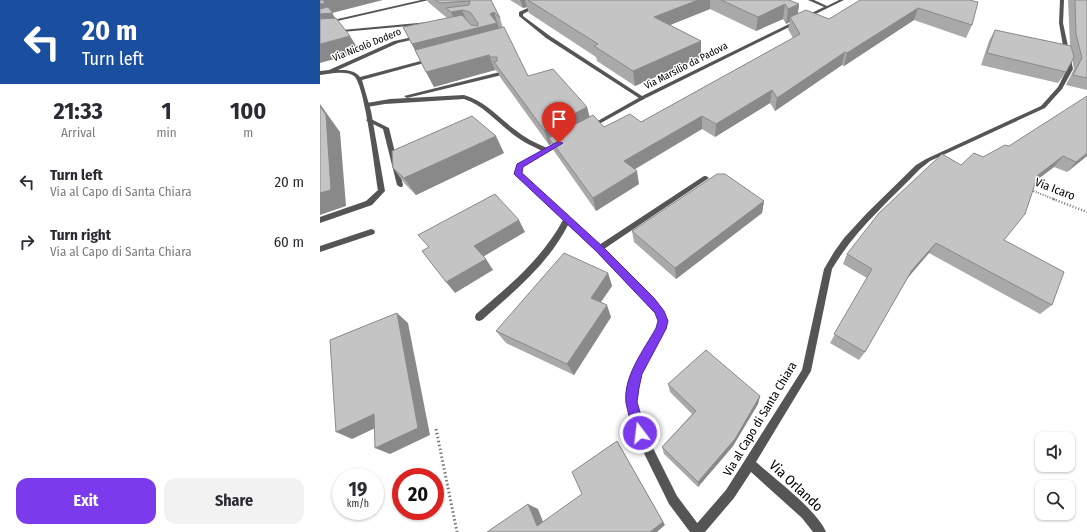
<!DOCTYPE html>
<meta charset="utf-8">
<style>
:root{--surface:#fff;--page:#f2f2f3;--text:#2b2b33;--muted:#7c7c81;--accent:#7c3aed}
body{margin:0;font-family:"Fira Sans Condensed",sans-serif;background:var(--page);color:var(--text);height:100vh;display:flex;flex-direction:column;font-size:15px;white-space:nowrap}
*{box-sizing:border-box;margin:0}
p{font-size:13px;color:var(--muted)}
.icon{flex:none;width:22px;height:22px;fill:none;stroke:currentColor;stroke-width:2;stroke-linecap:round;stroke-linejoin:round}
.map{position:relative;flex:1;overflow:hidden}
.side{display:flex;flex-direction:column;background:var(--surface);width:320px}
.side>*{flex:none}
.top-card{background:#1a4fa0;color:#fff;overflow:hidden}
.controls{position:absolute;left:715px;top:432px;display:grid;gap:8px}
.controls a{display:grid;place-items:center;width:40px;height:40px;border-radius:8px;background:var(--surface);box-shadow:0 1px 3px #0004;font-size:20px}
.speed{position:absolute;left:12px;top:468px;display:flex;gap:8px;font-size:20px;font-weight:700;text-align:center}
.speed>*{display:grid;place-content:center;width:52px;height:52px;border-radius:50%;background:var(--surface);box-shadow:0 1px 3px #0004;line-height:1}
.speed small{font-size:10px;font-weight:400}
.speed .limit{border:6px solid #d22;background:#fff;color:#111}
.pin{position:absolute;display:grid;place-items:center;width:34px;height:34px;color:#fff;margin:-41px -17px;border-radius:50% 50% 50% 0;rotate:-45deg;box-shadow:0 0 4px #0007}
.pin .icon{rotate:45deg}
.me{position:absolute;width:44px;margin:-22px;rotate:345deg;stroke-linejoin:round;filter:drop-shadow(0 0 3px #0008)}
.turn{display:flex;align-items:center;gap:14px;height:84px;padding:0 16px;font-size:18px}
.turn .icon{width:52px;height:52px;stroke-width:2.5}
.turn b{display:block;font-size:28px;line-height:34px}
.eta{display:flex;justify-content:space-evenly;align-items:center;height:68px;text-align:center}
.eta b{font-size:24px;font-weight:700;line-height:28px}
.primary-button{display:flex;gap:8px;margin-top:auto;padding:8px 16px}
.primary-button a{flex:1;height:46px;border-radius:12px;background:var(--accent);color:#fff;font-size:16px;font-weight:700;line-height:46px;text-align:center}
.primary-button a+a{background:var(--page);color:var(--text)}
ul{padding:0;list-style:none}
li{display:flex;align-items:center;gap:12px;height:60px;padding:0 16px}
li div{flex:1}
li b{display:block;font-size:15px}
li em{font-style:normal}
main{display:flex;flex:1;min-height:0}
.map>svg:first-child{display:block}
.lines{fill:none;stroke-linecap:round;stroke-linejoin:round}
.path-far2{stroke:#777;stroke-width:2;stroke-dasharray:1 1.5;stroke-linecap:butt}
.path-far1{stroke:#777;stroke-width:2.5;stroke-dasharray:1 2;stroke-linecap:butt}
.path{stroke:#777;stroke-width:3;stroke-dasharray:1.5 2.5;stroke-linecap:butt}
.lane{fill:#555;fill-rule:evenodd}
.street{fill:#555;fill-rule:evenodd}
.wall{fill:#a9a9a9}
.shaded-wall{fill:#898989}
.building{fill:#c4c4c4;stroke:#898989}
.route{fill:#7c3aed;stroke:#51269a}
.labels{text-anchor:middle;dominant-baseline:central;stroke-width:3;stroke-linejoin:round;paint-order:stroke}
.far-street-label{font-size:10px;fill:#000;stroke:#fff}
.street-label{font-size:12px;fill:#000;stroke:#fff}
.near-street-label{font-size:14px;fill:#000;stroke:#fff}
</style>
<main>
<section class="side">
<div class="top-card">
<div class="turn"><svg class="icon" aria-label="left" viewBox="0 0 24 24"><path d="M17 20v-9H6M10 6l-5 5 5 5"/></svg><div><b>20 m</b>Turn left</div></div>
</div>
<div class="eta">
<div><b>21:33</b><p>Arrival</p></div>
<div><b>1</b><p>min</p></div>
<div><b>100</b><p>m</p></div>
</div>
<ul>
<li><svg class="icon" aria-label="left" viewBox="0 0 24 24"><path d="M17 20v-9H6M10 6l-5 5 5 5"/></svg><div><b>Turn left</b><p>Via al Capo di Santa Chiara</p></div><em>20 m</em></li>
<li><svg class="icon" aria-label="right" viewBox="0 0 24 24"><path d="M7 20v-9h11M14 6l5 5-5 5"/></svg><div><b>Turn right</b><p>Via al Capo di Santa Chiara</p></div><em>60 m</em></li>
</ul>
<div class="primary-button"><a>Exit</a><a>Share</a></div>
</section>
<div class="map">
<svg width="767" height="532" viewBox="0 0 767 532">
<rect width="100%" height="100%" fill="#fff"/>
<g class="lines">
<!-- path-far2 -->
<path class="path-far2" d="M711,190l25,10"/>
<!-- path-far1 -->
<path class="path-far1" d="M733,199l34,13"/>
<!-- path -->
<path class="path" d="M116,429l21,103"/>
<!-- lane -->
<path class="lane" d="M180,72l2,1v2l-95,23 -3,-2z
M144,95c21,6 33,21 50,34 10,8 21,14 33,19l11,-6h4v2l-40,23 -1,6 78,72 105,-69h2l3,2 -105,71 58,59 5,13 -2,8 -24,45 -4,28 8,30 32,64 24,32 2,4h-13l-21,-28 -33,-67 -9,-35 4,-29 26,-45 2,-7 -3,-8 -60,-62 -28,-26c-20,39 -53,66 -86,95l-3,1 -3,-1 -1,-3 1,-3c33,-28 66,-55 87,-94l-48,-46 2,-10 25,-13c-12,-6 -23,-11 -33,-20 -15,-12 -27,-26 -45,-32l-79,5 -18,3 -3,-2 3,-2 23,-4z
M322,96l3,2 -1,1 -52,29h-4l-1,-1z
M49,118l20,10 14,57 -1,2h-2l-3,-2 -14,-56 -16,-8 -1,-1z
M51,229l3,1 1,2 -1,2 -54,18v-6z"/>
<!-- street -->
<path class="street" d="M101,0h8l-109,25v-2z
M225,0h5l-27,14v2l27,20 92,60 182,-89 -16,-7h6l13,6 12,-6h5l-202,100 -96,-62 -27,-22v-4z
M740,0h4l-1,23 10,46 -11,20 -17,19 -115,53 -10,8c-31,32 -65,61 -88,100l-21,102 -55,91c19,17 61,48 70,70h-13l-11,-14 -51,-46 -17,26 -29,34h-14l2,-4 33,-38 76,-120 22,-101 10,-17 10,-14 23,-25 49,-48 10,-6 115,-53 17,-19 9,-18 -8,-46z
M109,22h2v2l-111,10v-2z
M98,36h2v2l-22,5 -60,27c8,0 17,0 22,7l72,-19 3,2 -73,20 9,31 14,80 -13,14 -52,18v-6l46,-16 12,-11c-3,-18 -13,-105 -24,-114 -7,-6 -26,-2 -34,-1v-4l9,-1 65,-29z"/>
</g>
<!-- wall -->
<path class="wall" d="M107,0h64l9,18 3,10 25,48 59,31 2,10 15,10 37,-5 152,-84 -5,-9 2,-7 -4,2 -3,-5 -27,12 -46,-22 -40,16 31,16v16l-66,29 -38,-25 -1,-4 -67,-44 -2,-6 -4,1 -13,-8h279l10,4 -1,10 31,5 140,-19 3,25 -6,13 -52,-18 -70,46 -2,-1 -67,46 -5,-8 -55,34 -13,-8 -68,41 5,14 -43,27 -42,-60 -3,-7 -2,1 -49,-68 -2,-5 -2,-1 -1,-1 -61,17 -31,-60 47,-9h-3l-19,-16z
M748,0h19v90l-21,-5 8,-16 -2,-10 -6,13 -8,11 -77,-18 8,-24 6,-11 75,16z
M689,146l78,10 -20,16 -13,-5 -18,13 -32,60 48,65 -12,9 -111,-61 -21,24 -43,75 -6,8 -29,-17 37,-65 -24,-14 4,-10 114,-89 22,-8z
M184,153l-88,42 -11,-11 -12,-16z
M444,201l-2,12 -86,66 -42,-37 -2,-11z
M288,273l4,13 -11,16 10,15 -37,58 -68,-32 -10,-12z
M348,384l92,12 -2,8 -25,42 -35,41 -34,-33 -2,-7 30,-33 -22,-22z"/>
<!-- shaded-wall -->
<path class="shaded-wall" d="M2,0h61l-51,13 10,15 -22,2v-26z
M200,0h5l2,7 -4,1z
M378,0h12v9l-55,22 -1,-14z
M465,4l-2,15 -27,12 2,-14z
M479,4l-2,15 -7,-2v5l-4,2 2,-15z
M598,8l-4,12 -70,46 3,-13z
M142,10l7,16 -11,1 -7,-15z
M174,12l8,26 -82,22 -8,-16 81,-20 -3,-10z
M30,36l10,16 -40,11v-19z
M381,41v16l-66,29 -2,-15z
M525,52l-3,13 -67,46 2,-13z
M169,55l6,15 -61,17 -8,-15z
M452,90l-2,13 -55,34 1,-13z
M0,104l20,28 6,74 -26,9z
M267,107l4,15 -42,16 2,6 -2,1 -5,-15z
M382,116v13l-76,45 -2,-13z
M176,136l8,17 -88,42 -12,-17z
M767,153v3l-20,16 9,-10z
M743,156l-9,11 -25,19 9,-11z
M317,171l2,13 -43,27 -3,-13z
M444,201l-2,12 -86,66 -1,-11z
M199,220l6,12 -44,26 -7,-12z
M616,243l-7,10 -23,27 6,-10z
M166,259l7,11 -38,23 -9,-11z
M288,273l4,13 -17,24 -4,-12z
M287,305l4,12 -37,58 -7,-11z
M77,313l11,10 22,112 -40,19 -15,-6z
M440,396l-2,8 -25,42 -35,41v-5z
M54,414l14,8 -36,17 -16,-7z
M297,441l48,84 -8,7h-7z
M208,504l10,5 8,20 -9,-3z"/>
<!-- building -->
<path class="building" d="M0,0h3l2,3 -5,1z
M116,0h55l9,18 -6,-6 -4,2 7,9 -85,21 -9,-17 59,-12 9,10 7,1v-3l-8,-11 -8,-2 -11,2 -5,-4 23,-3 1,-4 -30,2z
M208,0h170l-44,17 47,24 -68,30 -39,-25 4,-2z
M401,0h68l10,4 -11,5 -3,-5 -27,13z
M540,0h109l9,2 -6,23 -54,-17 -71,45 -2,-1 -68,46 -5,-8 -56,34 -14,-8 -78,45 13,10 -44,27 -44,-60 44,-23 11,12 26,-13 11,8 159,-88 -10,-17 16,-7 23,9z
M755,0h12v78l-14,-3 9,-17 -6,-24z
M8,7l5,6 -13,1v-5z
M16,18l14,18 -30,8v-25z
M184,27l24,49 25,-7 34,38 -43,23 -50,-68 3,-1v-4h-7l-1,-2 -63,17 -11,-22z
M675,30l76,16 3,11 -8,15 -79,-19z
M767,96v57l-11,9 -13,-6 -25,19 -13,39 -21,26 60,32 -12,33 -116,-62 -24,27 -47,82 -31,-18 38,-65 -25,-15 32,-41 63,-59 19,11 13,-12 9,4 22,-12 4,1z
M0,106l6,9 5,75 -11,3z
M152,116l24,20 -92,42 -11,-10 -1,-17z
M397,174h8l39,27 -89,67 -43,-37z
M175,194l24,26 -45,26 12,13 -40,23 -24,-31 7,-4 -11,-12z
M244,253l44,20 -17,25 16,7 -40,59 -71,-33z
M77,313l21,115 -43,20 -1,-34 -38,18 -6,-92z
M386,350l54,46 -25,43 -37,43 -36,-35 34,-36 -28,-27z
M297,441l46,81 -13,10h-163l41,-28 9,22 45,-32 -10,-22z"/>
<!-- route -->
<path class="route" d="M237,142l6,1 -40,24 -1,6 80,73 52,52 10,13 4,10 -2,8 -24,45 -3,14 -2,14 9,31 -2,4 -4,2 -4,-2 -2,-4c-3,-10 -6,-20 -8,-30 -3,-27 18,-53 30,-75l2,-7 -3,-8 -59,-62 -82,-77 3,-10z"/>
<g class="labels">
<!-- far-street labels -->
<g class="far-street-label">
<text transform="translate(47 45) rotate(-22)">Via Nicolò Dodero</text>
<text transform="translate(366 66) rotate(-27)">Via Marsilio da Padova</text>
</g>
<!-- street labels -->
<g class="street-label">
<text transform="translate(735 189) rotate(21)">Via Icaro</text>
<text transform="translate(440 419) rotate(-59)">Via al Capo di Santa Chiara</text>
</g>
<!-- near-street labels -->
<g class="near-street-label">
<text transform="translate(476 486) rotate(43)">Via Orlando</text>
</g>
</g>
</svg>
<div class="controls">
<a><svg class="icon" aria-label="sound" viewBox="0 0 24 24"><path d="M4 9h4l5-4v14l-5-4H4zM17 9q2 3 0 6"/></svg></a>
<a><svg class="icon" aria-label="search" viewBox="0 0 24 24"><circle cx="10" cy="10" r="6"/><path d="M15 15l6 6"/></svg></a>
</div>
<div class="speed"><div>19<small>km/h</small></div><div class="limit">20</div></div>
<div class="pin" style="left:239px;top:143px;background:#d93025"><svg class="icon" aria-label="arrive" viewBox="0 0 24 24"><path d="M6 21V4h12l-3 4 3 4H6"/></svg></div>
<svg class="me" style="left:320px;top:433px" viewBox="-20 -20 40 40"><circle r="17" fill="#7c3aed" stroke="#fff" stroke-width="3"/><path d="M0-11L8 9 0 5-8 9z" fill="#fff"/></svg>
</div>
</main>
